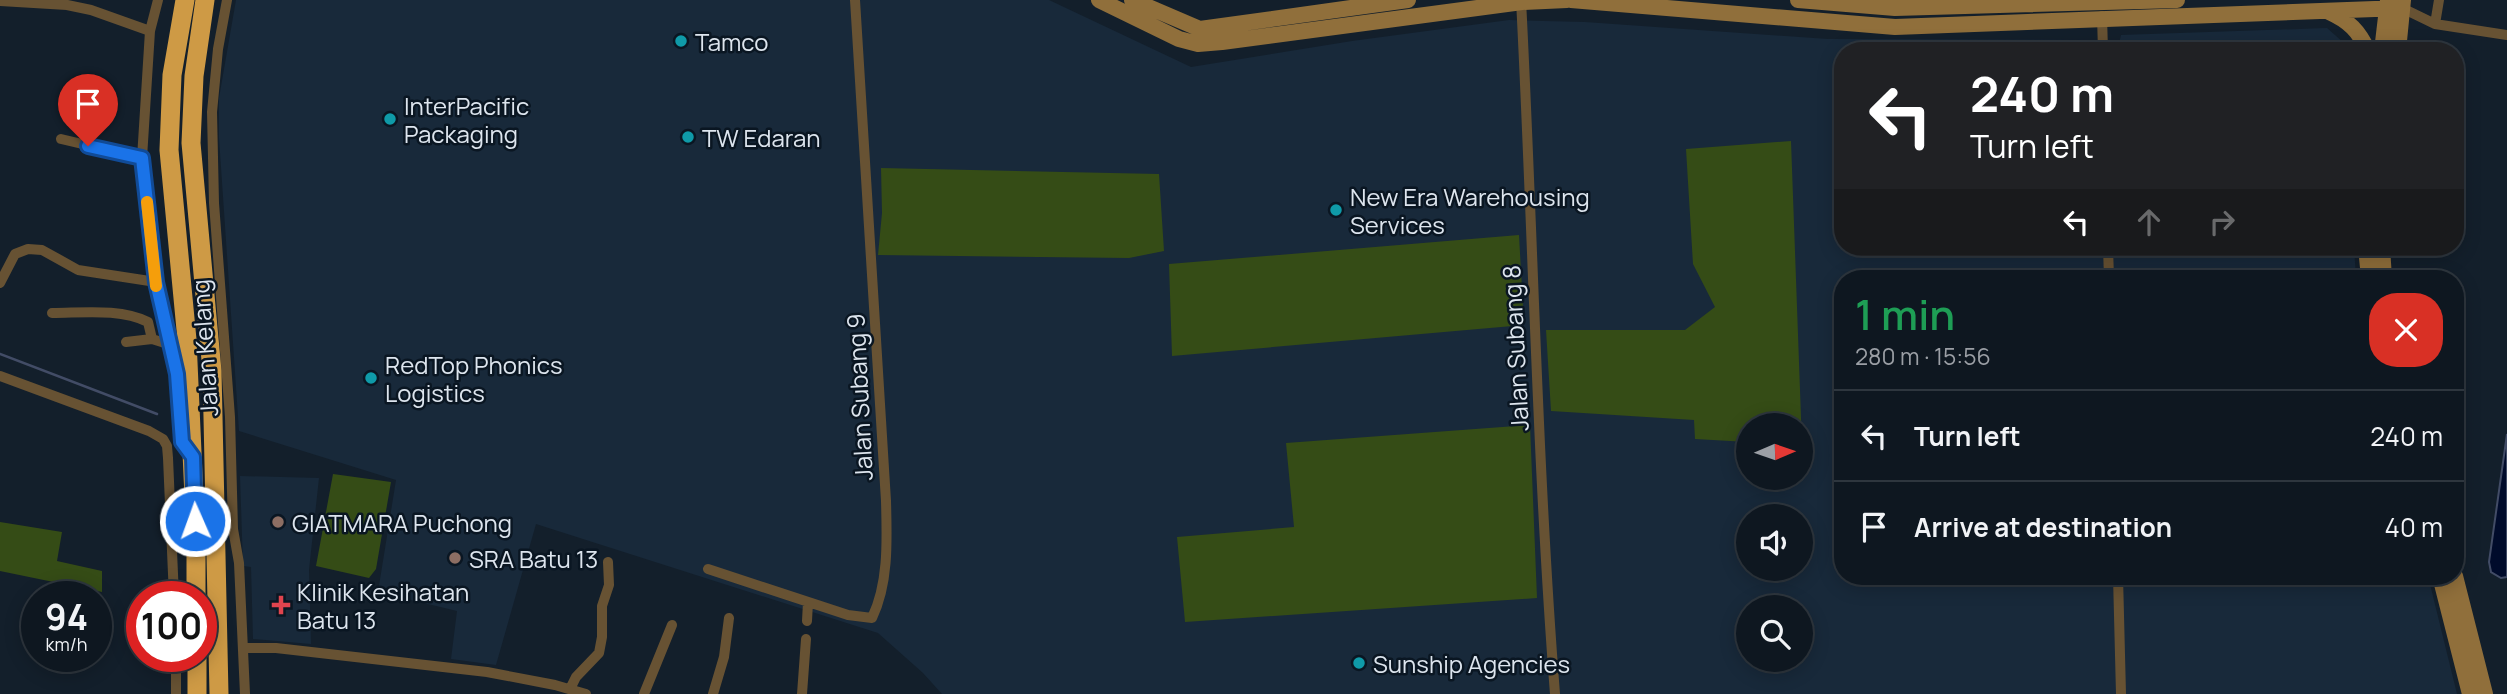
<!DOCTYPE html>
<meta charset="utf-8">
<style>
:root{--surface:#0e1720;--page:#1c242d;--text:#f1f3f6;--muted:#9b9fa5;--line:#2e363e}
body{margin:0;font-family:Manrope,sans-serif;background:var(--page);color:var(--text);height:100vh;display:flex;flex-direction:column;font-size:26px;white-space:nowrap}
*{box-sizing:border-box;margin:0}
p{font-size:23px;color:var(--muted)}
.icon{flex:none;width:38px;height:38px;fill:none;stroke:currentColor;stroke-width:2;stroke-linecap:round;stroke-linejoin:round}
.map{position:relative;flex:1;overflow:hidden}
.sheet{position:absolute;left:1834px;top:270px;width:630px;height:315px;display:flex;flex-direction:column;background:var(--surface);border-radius:28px;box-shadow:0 4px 18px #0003,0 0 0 2px var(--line)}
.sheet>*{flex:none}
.top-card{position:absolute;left:1834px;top:42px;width:630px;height:214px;border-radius:28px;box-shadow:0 4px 18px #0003,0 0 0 2px var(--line);background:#202124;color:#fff;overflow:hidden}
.needle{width:46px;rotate:88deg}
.buttons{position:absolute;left:1736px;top:413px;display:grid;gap:14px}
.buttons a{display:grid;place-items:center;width:77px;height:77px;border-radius:50%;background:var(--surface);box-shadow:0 4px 18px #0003,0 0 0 2px var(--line);font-size:35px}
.speed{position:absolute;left:21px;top:581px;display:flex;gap:14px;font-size:35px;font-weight:700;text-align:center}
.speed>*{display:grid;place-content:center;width:91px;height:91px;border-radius:50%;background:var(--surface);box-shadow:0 4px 18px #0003,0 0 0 2px var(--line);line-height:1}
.speed small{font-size:18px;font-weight:400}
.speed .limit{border:10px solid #d22;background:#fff;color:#111}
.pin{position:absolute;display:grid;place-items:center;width:60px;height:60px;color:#fff;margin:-72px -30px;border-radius:50% 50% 50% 0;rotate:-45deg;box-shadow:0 0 7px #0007}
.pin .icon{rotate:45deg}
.me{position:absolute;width:77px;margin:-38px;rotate:358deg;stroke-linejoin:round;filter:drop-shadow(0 0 5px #0008)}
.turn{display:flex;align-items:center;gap:24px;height:147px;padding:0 21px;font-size:32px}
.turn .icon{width:91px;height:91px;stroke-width:2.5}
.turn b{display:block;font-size:49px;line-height:60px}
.lanes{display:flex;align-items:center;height:66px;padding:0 21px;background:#0003;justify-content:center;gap:35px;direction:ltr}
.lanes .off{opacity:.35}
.round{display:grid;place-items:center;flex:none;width:74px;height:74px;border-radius:28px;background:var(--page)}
.summary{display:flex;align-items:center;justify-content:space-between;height:119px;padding:0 21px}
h1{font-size:42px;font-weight:600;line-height:52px;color:#1e9e55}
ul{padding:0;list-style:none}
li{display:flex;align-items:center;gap:21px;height:91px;padding:0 21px;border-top:2px solid var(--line)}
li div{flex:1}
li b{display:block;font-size:26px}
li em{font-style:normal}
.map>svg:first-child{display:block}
.built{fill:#18293a;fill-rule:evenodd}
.green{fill:#354c16}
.water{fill:#000b2b;stroke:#424c66;stroke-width:2}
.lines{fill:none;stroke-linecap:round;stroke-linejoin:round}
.stream{stroke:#424c66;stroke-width:2.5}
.street{stroke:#675233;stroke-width:10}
.secondary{stroke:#906f3b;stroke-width:16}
.highway{stroke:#ce9a45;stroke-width:19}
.route-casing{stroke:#114b97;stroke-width:18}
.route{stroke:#1a73e8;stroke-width:12}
.slow{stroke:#f59e0b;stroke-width:12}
.culture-dot{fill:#0f9aa8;stroke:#0a1622;stroke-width:2.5}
.education-dot{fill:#8d6e63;stroke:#0a1622;stroke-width:2.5}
.health-dot{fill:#e0444e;stroke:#0a1622;stroke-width:2.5}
.labels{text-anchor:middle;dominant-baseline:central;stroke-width:5;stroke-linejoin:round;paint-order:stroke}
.poi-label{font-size:24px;fill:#dde5ee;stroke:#0a1622;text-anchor:start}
.street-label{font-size:24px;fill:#dde5ee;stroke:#0a1622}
</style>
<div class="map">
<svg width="2507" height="694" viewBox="0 0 2507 694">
<rect width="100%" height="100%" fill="#131f2b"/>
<!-- built -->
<path class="built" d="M236,0h813l142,67 161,-26 157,-21 76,2 243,17 258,1 33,4 2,-9 206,-7 26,23h-510v196h511l2,31h-513v298h585l29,118h-1515l-19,-21 -45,-40 -342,-109 -40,141 -45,-6 6,-48 -79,-19 18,-112 -157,-49 -20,-293v-40zM1748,425h53v53h-53zM1748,516h53v53h-53zM1748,607h53v53h-53z
M240,476l79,2 -10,92 2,74 -58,-5 -2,-72 -8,-1z"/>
<!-- green -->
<path class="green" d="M1791,141l11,304 -1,-20h-53v17l-53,-3 -1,-19 -143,-9 -5,-81h139l30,-23 -22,-43 -7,-115z
M881,168l278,6 5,77 -35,7 -251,-3 4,-42z
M1519,235l5,90 -352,31 -3,-92z
M1530,425l7,173 -352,24 -8,-85 117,-10 -8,-84z
M333,474l58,8 -15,87 -7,9 -53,-12z
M0,522l62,10 -5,29 45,10v21l-102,-21z"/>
<!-- water -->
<path class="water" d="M2507,434v143l-6,1 -10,-6 -2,-10z"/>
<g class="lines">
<!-- stream -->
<path class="stream" d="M0,354l157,60"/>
<!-- street -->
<path class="street" d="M158,0l-8,31 -8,127 14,124 21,92 5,68 3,4
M227,0l-9,49 -6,63 2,91 16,214 3,112 6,34 6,131
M1521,0c12,231 16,463 34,694
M0,1l67,4 24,5 59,21
M2402,8l33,16 72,11
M2102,16l1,35
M2435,24l4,-24
M61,139l81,19
M2108,247l1,31
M0,283l15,-29 13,-5 14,1 36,20 78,12
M52,313c30,0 68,-5 96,9l4,17 16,5
M126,342l26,-3
M0,376l149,55 14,8 4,7 1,12 6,139
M708,569l140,46 24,3c17,-35 15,-79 14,-117l-31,-501
M2118,576l3,118
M807,621l1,-19
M244,648h32l211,24 68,13 31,9
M176,656v38
M570,689l6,-12 23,-24 3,-16v-31l7,-21 -1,-23
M644,694l28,-69
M713,694l11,-37 5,-39
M802,694l4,-55"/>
<!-- secondary -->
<path class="secondary" d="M1099,0l80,39 19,5 24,-2 300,-40 45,-2
M1132,0l68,29 208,-29
M1571,0l324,27 507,-19
M1798,0l97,8 282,-8
M2329,12c20,9 30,19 39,39
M2382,51l6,-51
M2398,51l5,-51
M2366,247l3,31
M2382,247l2,31
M2440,576l30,118
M2455,576l30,118"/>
<!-- highway -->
<path class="highway" d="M185,0l-13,75 -3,75 18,190 9,202v55
M205,0l-11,76 -3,67 21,228 7,323
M197,656v38"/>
</g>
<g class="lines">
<defs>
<path id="route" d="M88,146l54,12 14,124 21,92 5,68 11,15 2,64"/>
</defs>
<!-- route casing -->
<use href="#route" class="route-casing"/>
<!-- route -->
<use href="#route" class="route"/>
<!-- slow -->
<path class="slow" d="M147,202l9,84"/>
</g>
<!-- markers -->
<g class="culture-dot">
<circle cx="681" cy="41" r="7"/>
<circle cx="390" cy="119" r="7"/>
<circle cx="688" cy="137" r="7"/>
<circle cx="1336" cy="210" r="7"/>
<circle cx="371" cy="378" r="7"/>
<circle cx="1359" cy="663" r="7"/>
</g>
<g class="education-dot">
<circle cx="278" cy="522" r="7"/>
<circle cx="455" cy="558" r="7"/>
</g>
<path class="health-dot" d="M277.5 594.5h7v7h7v7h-7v7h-7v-7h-7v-7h7z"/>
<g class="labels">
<!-- poi labels -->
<g class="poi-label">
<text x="695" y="41">Tamco</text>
<text x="404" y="105">InterPacific<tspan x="404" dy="28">Packaging</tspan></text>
<text x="702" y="137">TW Edaran</text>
<text x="1350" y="196">New Era Warehousing<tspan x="1350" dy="28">Services</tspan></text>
<text x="385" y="364">RedTop Phonics<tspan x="385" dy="28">Logistics</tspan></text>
<text x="292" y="522">GIATMARA Puchong</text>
<text x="469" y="558">SRA Batu 13</text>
<text x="297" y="591">Klinik Kesihatan<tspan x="297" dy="28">Batu 13</tspan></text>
<text x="1373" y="663">Sunship Agencies</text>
</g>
<!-- street labels -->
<g class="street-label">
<text transform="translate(204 348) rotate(-94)">Jalan Kelang</text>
<text transform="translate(1515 348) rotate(-93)">Jalan Subang 8</text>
<text transform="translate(859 397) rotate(-93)">Jalan Subang 9</text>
</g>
</g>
</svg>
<div class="buttons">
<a><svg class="needle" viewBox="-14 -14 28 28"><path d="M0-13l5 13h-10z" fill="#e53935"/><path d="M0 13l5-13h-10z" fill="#9b9fa5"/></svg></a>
<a><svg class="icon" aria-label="sound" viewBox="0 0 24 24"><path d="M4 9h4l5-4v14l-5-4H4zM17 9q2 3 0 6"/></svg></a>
<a><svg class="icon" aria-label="search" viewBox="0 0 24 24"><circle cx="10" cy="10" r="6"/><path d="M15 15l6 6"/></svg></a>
</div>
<div class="speed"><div>94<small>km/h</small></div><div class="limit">100</div></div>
<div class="pin" style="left:88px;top:146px;background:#d93025"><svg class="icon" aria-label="arrive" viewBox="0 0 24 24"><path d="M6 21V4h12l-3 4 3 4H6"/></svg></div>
<svg class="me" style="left:195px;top:521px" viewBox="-20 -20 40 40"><circle r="17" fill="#1a73e8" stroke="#fff" stroke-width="3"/><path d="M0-11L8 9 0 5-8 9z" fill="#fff"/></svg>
<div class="top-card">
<div class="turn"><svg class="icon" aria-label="left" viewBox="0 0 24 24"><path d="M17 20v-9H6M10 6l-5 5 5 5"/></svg><div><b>240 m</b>Turn left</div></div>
<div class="lanes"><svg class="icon" aria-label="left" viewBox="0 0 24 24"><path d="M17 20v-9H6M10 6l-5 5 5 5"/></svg><svg class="icon off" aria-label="ahead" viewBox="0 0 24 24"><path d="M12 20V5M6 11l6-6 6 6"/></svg><svg class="icon off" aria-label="right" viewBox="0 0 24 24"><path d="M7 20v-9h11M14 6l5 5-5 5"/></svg></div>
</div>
<section class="sheet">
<div class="summary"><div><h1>1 min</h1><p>280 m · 15:56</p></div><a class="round" style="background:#d93025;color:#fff"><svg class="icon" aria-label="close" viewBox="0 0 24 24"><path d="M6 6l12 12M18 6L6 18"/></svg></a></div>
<ul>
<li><svg class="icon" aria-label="left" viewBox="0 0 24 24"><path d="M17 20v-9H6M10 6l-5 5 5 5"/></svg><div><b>Turn left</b></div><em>240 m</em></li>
<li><svg class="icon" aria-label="arrive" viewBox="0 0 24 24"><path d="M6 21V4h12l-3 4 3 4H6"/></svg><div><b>Arrive at destination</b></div><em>40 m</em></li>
</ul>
</section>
</div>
